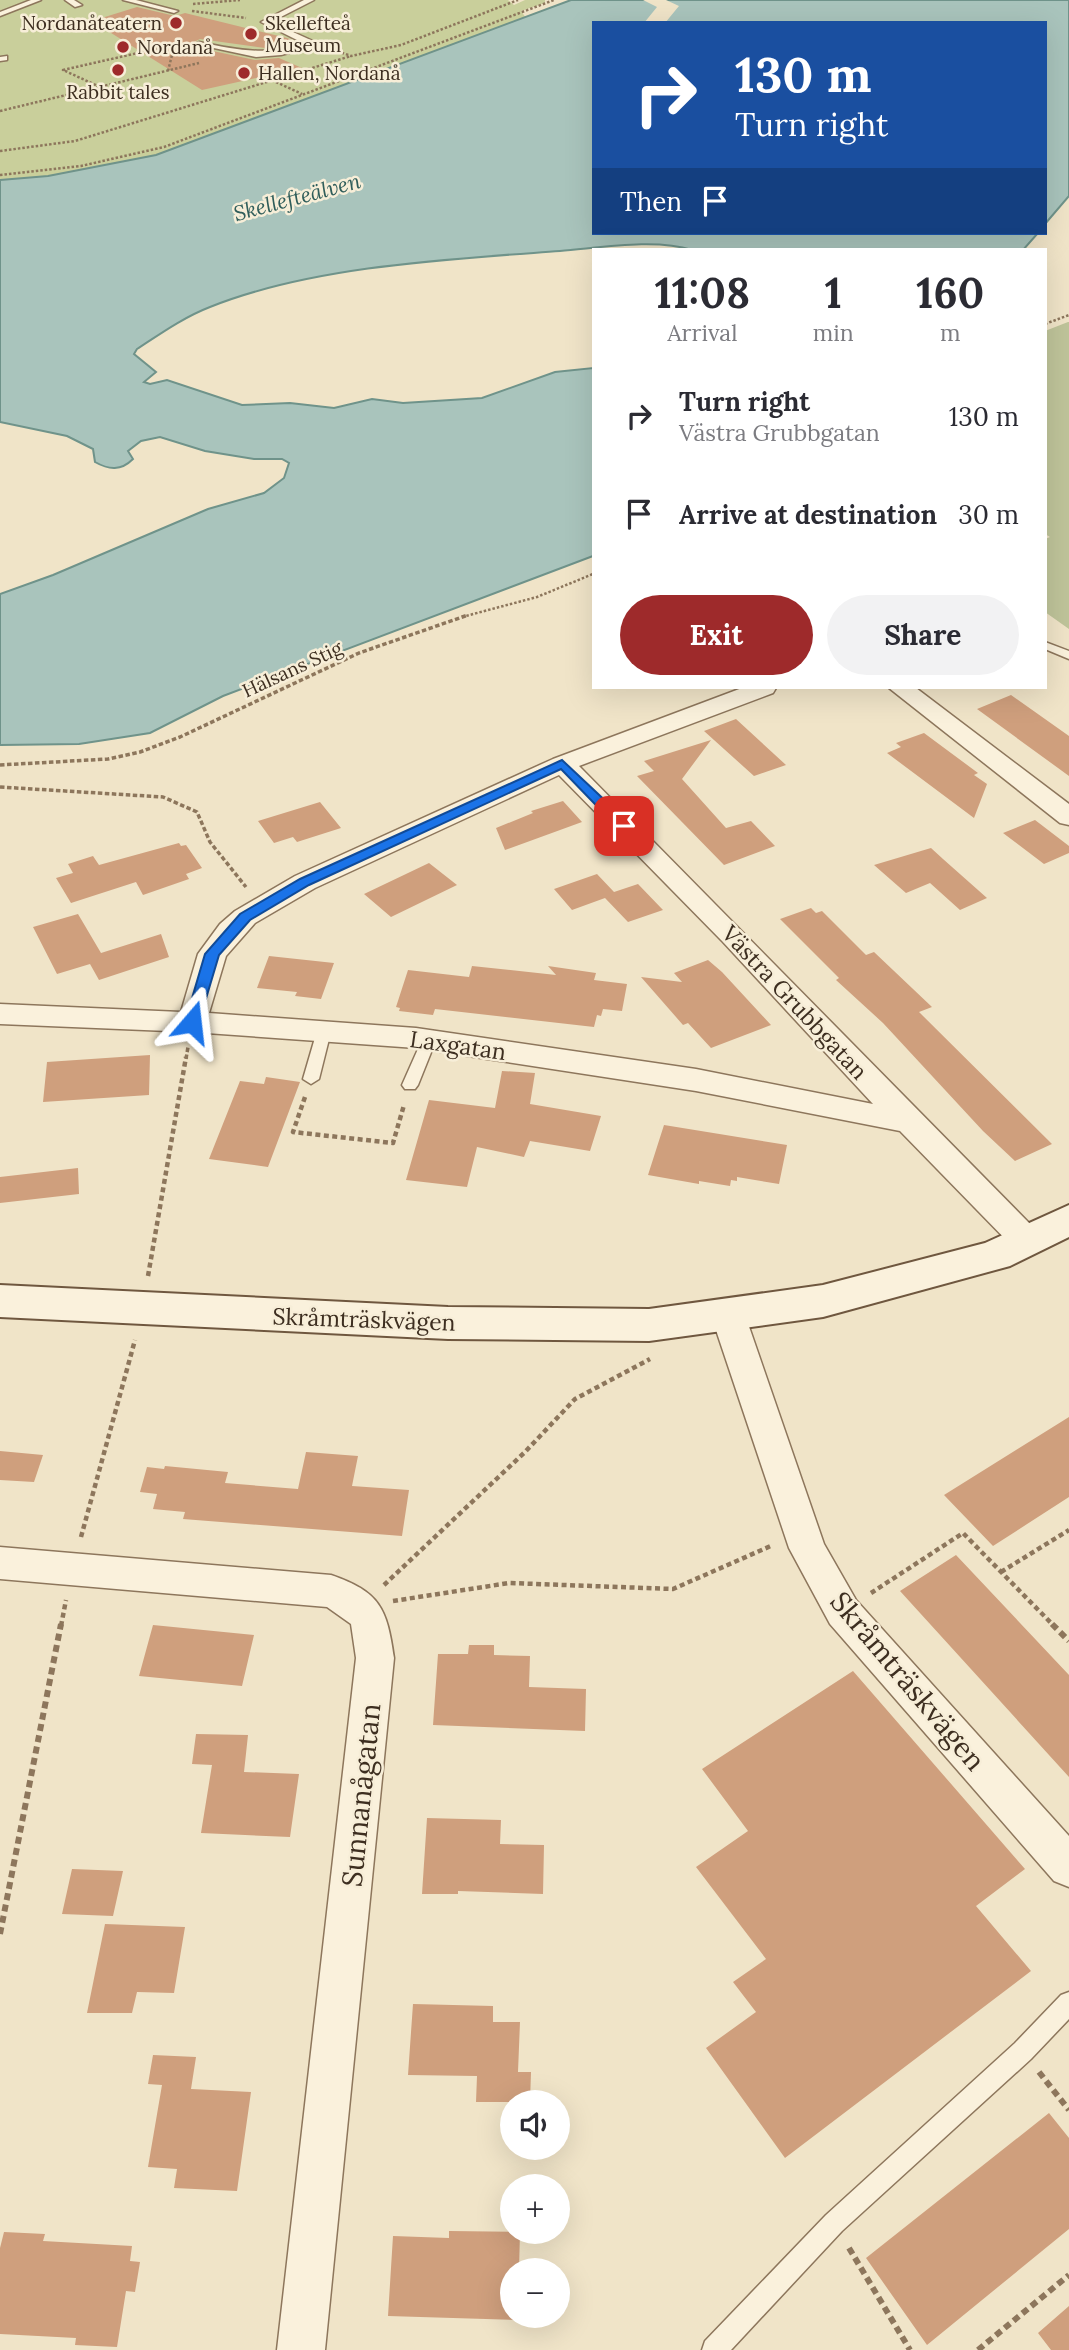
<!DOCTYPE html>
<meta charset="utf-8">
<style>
:root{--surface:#fff;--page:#f2f2f3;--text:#2b2b33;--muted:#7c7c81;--accent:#9e2a2b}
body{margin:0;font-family:Lora,serif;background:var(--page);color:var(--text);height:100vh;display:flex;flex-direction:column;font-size:26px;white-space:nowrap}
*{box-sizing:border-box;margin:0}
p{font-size:23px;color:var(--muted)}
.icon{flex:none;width:38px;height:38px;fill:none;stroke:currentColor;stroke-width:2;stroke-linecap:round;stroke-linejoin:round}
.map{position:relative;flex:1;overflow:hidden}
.side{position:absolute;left:592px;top:248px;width:455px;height:441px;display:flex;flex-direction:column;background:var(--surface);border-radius:0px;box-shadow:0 7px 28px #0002}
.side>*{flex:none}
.hud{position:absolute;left:592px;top:21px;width:455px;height:214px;border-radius:0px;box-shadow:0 7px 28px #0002;background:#1a4fa0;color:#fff;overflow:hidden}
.buttons{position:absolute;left:500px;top:2090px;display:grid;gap:14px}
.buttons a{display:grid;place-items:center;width:70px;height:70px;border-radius:50%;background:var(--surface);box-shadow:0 7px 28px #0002;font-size:35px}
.pin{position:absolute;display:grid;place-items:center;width:60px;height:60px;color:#fff;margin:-30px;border-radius:14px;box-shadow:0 4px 10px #0006}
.me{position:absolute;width:77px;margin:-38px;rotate:17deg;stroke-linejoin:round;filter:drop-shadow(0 0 5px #0008)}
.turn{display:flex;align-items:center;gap:24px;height:147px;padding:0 28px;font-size:32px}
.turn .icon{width:91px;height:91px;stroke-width:2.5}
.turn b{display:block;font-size:49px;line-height:60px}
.then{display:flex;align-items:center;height:66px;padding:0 28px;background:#0003;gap:14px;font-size:26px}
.eta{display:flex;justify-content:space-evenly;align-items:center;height:119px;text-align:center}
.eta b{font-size:42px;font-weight:700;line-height:49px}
.button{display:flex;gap:14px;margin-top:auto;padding:14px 28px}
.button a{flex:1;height:80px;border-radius:42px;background:var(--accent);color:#fff;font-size:28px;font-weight:700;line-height:80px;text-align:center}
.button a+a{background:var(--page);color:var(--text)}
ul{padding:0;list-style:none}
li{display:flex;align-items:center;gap:21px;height:98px;padding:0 28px}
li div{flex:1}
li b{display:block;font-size:26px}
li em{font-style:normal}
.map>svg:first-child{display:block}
.green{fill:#c9cf9b}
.cemetery{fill:#bfc49a}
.water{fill:#a9c4bc;stroke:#6f938a;stroke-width:2}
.pier{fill:#f0e4c8}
.building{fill:#cf9f7d}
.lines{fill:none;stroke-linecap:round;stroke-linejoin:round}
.service-casing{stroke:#8d765c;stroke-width:3}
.minor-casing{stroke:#8d765c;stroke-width:3}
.secondary-casing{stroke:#6f573f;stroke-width:4}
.path-far3{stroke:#8d765c;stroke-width:2.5;stroke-dasharray:2.5 2;stroke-linecap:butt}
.path-far2{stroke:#8d765c;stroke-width:3.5;stroke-dasharray:4.5 2.5;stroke-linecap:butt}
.path-far1{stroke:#8d765c;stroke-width:4.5;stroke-dasharray:5 3.5;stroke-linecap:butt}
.path{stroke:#8d765c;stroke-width:6;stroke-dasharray:7 4.5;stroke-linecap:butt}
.service{fill:#faf1dc;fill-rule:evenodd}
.minor{fill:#faf1dc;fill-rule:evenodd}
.secondary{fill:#faf1dc;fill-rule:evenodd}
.route{fill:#1a73e8;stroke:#114b97;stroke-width:2}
.poi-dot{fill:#9e2a2b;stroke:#f7eed8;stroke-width:2.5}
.labels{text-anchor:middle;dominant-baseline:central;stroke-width:5;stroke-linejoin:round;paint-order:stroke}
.far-poi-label{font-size:19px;fill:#3d2e20;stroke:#f7eed8;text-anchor:start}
.far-street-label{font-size:19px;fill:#3d2e20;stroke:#f7eed8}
.far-water-label{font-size:21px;font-style:italic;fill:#2f5d5a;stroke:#f7eed8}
.street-label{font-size:23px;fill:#3d2e20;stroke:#f7eed8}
.near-street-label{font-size:28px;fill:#3d2e20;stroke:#f7eed8}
</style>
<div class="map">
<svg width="1069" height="2350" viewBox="0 0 1069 2350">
<rect width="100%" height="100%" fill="#f0e4c8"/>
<!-- green -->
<path class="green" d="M0,0h508l6,5 11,-5h20v3l-24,8 5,7 -370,137 -108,21 -48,4z"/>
<!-- cemetery -->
<path class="cemetery" d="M1068,322h1v307l-24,-17v-73l5,-2 -5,-3v-203z"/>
<!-- water -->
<path class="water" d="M571,0h498v196l-24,28v-201h-452v210h445l-15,17h-331c-37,-12 -93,-2 -132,1 -109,8 -248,15 -350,56 -26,10 -50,27 -73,42l-3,5 22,18 -12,10 6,2 17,-4 75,25 48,-2 44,5 38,-9 31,4 79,-5 73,-26 38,-4v188l-370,140 -73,37 -71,11 -79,1v-151l53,-19 155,-66 56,-16 20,-15 5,-15 -7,-4h-28l-49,-8 -45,-14 -19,4 -13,10 5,8c-12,12 -24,11 -38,3l-2,-13 -26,-13 -67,-14v-242l48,-4 108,-21z"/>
<!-- pier -->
<path class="pier" d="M643,0h23l13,6 -14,17h-21l13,-16z"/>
<!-- building -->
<path class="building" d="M137,7l38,9 10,-3 102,25 9,4 -31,6 -65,-9 -8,4 2,4 61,13 24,-2 23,10 -100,22 -110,-69z
M1011,695l58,41v40l-92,-67z
M736,719l50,46 -32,11 -50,-45z
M924,733l54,40 -4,2 13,9 -13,34 -87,-65 14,-6 -5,-4z
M711,740l-29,39 44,49 25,-7 24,25 -51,19 -87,-89 17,-5 -10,-10z
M563,801l19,21 -77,28 -9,-22 37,-15 -2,-2z
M320,802l21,26 -44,14 -4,-5 -19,6 -16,-22z
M1035,820l34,26v7l-25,11 -41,-31z
M179,843l2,3 5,-1 16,23 -16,6 3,5 -46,16 -7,-13 -65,21 -15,-25 17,-5 -5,-9 25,-8 6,9z
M931,848l12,11 44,39 -27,12 -30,-27 -24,10 -32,-28z
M429,863l28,22 -66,32 -27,-23z
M597,874l17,18 24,-8 25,26 -35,12 -23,-24 -33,12 -18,-21z
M811,908l5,5 6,-2 44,44 8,-3 58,55 -13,5 133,132 -37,17 -32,-30 -100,-108 -47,-43 3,-2 -59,-59z
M78,914l23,39 60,-19 8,23 -70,23 -9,-16 -33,10 -24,-47z
M269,956l65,7 -13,36 -26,-3 2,-4 -40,-4z
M708,960l14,12 49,53 -60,23 -23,-25 -5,2 -42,-48 41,5 -8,-9z
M472,966l84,9 -8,-9 48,7 -2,7 33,4 -5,27 -19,-2 -2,7 -4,-1 -3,12 -159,-18 -2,6 -34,-4 1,-3 -4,-1 12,-37 61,7z
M150,1055l-1,40 -106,7 4,-40z
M502,1071l33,2 -5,31 71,12 -11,35 -60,-10 -6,16 -47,-10 -10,40 -61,-7 23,-80 66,8z
M266,1077l34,5 -32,85 -59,-8 31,-78 24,3z
M664,1125l123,20 -8,39 -42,-7v4l-6,-1 -1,6 -31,-5v3l-51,-9z
M78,1168l1,26 -79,9v-26z
M1069,1417v80l-76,49 -49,-51z
M0,1451l43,4 -9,27 -34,-2z
M306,1452l52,4 -6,30 57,4 -7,46 -219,-17 2,-7 -32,-3 4,-15 -17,-2 7,-25 17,2 1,-3 63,6 -3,11 73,6z
M956,1555l113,120v102l-169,-186z
M153,1625l101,10 -12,51 -103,-10z
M469,1645h25v10l36,1 -1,31 57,2 -1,42 -152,-6 5,-71h30z
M853,1671l172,198 -49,37 55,65 -246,187 -79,-110 50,-36 -23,-30 33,-23 -70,-92 52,-36 -46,-62z
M196,1734l52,1 -4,37 55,2 -9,63 -89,-4 11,-68 -20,-1z
M427,1818l74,2 -1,24 44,1 -1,49 -85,-3v3h-36z
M72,1869l51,2 -10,45 -51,-2z
M105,1924l80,3 -11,66 -37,-1 -5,21h-45z
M413,2004l80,2v16h27l-2,50h13l-1,30h-54l1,-26 -69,-1z
M153,2055l43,2 -5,32 60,3 -14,99 -63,-3 3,-19 -29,-2 14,-82 -14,-1z
M1049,2113l20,25v91l-142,116 -61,-87z
M449,2231l71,1 -1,38h-6v45h5v5l-130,-4 5,-80 56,2z
M4,2232l41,2 -2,7 89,5 -2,15 10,1 -5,30 -9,-1 -9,56 -42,-2 1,-7 -76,-4v-86z
M1069,2306v44h-18l-13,-17z"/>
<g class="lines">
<defs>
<path id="service" d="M31,0h10l-41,16v-4z
M65,0h9l8,5 -7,2z
M123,0h13l42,11 -4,2z
M304,0h10l-43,22 44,20v4l-34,9 -25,2 -61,-13 4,-2c38,8 69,14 106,2l-44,-22z
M7,56v4l-7,1v-4z
M1045,642l24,9v8l-24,-10z
M324,1026l7,5 -12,48 -8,5 -8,-5 14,-48z
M429,1035l7,5 -18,45 -3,4h-10l-3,-4 20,-45z
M1069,1992v27l-38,40 -189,172 -111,119h-29l3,-9 121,-126 189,-172 46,-48z"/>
<path id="minor" d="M742,688h34l-3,5 -194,73 458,465 5,9 -5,9 -11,3 -11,-3 -115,-118 -204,-40 -280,-43 -224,-16 -192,-8v-20l181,8 17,-58 22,-30 15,-13 60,-35 258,-117zM559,775l164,167 150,162 -177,-35 -280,-41 -207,-15 17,-57 29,-33 60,-35z
M889,688h27l153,116v21l-9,-2z
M728,1302l12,4 5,9 79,229 32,56 213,236v51l-15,-6 -224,-257 -41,-76 -78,-233 5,-9z
M0,1547l331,28c49,17 56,33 63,83l-69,692h-48l79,-692 -5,-34 -24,-17 -327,-28z"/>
<path id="secondary" d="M1069,1205v32l-59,29 -187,51 -174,24 -201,-2 -448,-22v-32l448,22 201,2 174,-24 162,-42z"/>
</defs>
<!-- service casing -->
<use href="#service" class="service-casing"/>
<!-- minor casing -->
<use href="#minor" class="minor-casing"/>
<!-- secondary casing -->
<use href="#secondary" class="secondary-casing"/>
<!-- path-far3 -->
<path class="path-far3" d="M193,4l47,-4
M192,11l54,7
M329,48l22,8 50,-11 117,-45
M168,71l7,-28
M276,82l26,12
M100,87l-37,-17 119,-27
M0,111l199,-48
M0,151l75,-10 276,-85
M0,175l81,-9 83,-19 390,-147
M1045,324l24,-9
M462,617l75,-20 56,-23"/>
<!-- path-far2 -->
<path class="path-far2" d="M0,765l108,-6 32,-7 40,-15 179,-84 109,-38
M0,787l163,10 34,15 13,30 36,45
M186,1059l2,-12"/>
<!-- path-far1 -->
<path class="path-far1" d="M305,1097l-12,35 100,11 11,-38
M148,1276l38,-219
M81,1537l54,-197
M1001,1572l68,-42
M384,1585l141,-133 50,-53 75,-40
M871,1593l92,-60 91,93
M393,1601l116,-18 164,6 100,-44
M61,1626l5,-26"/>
<!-- path -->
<path class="path" d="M1052,1624l17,17
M0,1934l61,-310
M1039,2072l30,38
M849,2248l61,102
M978,2350l91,-75"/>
<!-- service -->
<use href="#service" class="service"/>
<!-- minor -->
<use href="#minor" class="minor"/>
<!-- secondary -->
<use href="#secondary" class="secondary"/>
</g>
<!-- route -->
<path class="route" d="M562,760l67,63v6h-10l-58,-60 -252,116 -59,35 -31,35 -20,67 -2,4h-10l-2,-4 20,-68 35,-40 60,-35z"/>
<!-- markers -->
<g class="poi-dot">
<circle cx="176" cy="23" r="7"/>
<circle cx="251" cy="34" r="7"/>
<circle cx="123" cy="47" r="7"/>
<circle cx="118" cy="70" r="7"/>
<circle cx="244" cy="73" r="7"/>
</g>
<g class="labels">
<!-- far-poi labels -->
<g class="far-poi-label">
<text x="162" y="23" text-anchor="end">Nordanåteatern</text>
<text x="265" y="23">Skellefteå<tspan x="265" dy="22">Museum</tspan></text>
<text x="137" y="47">Nordanå</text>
<text x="258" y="73">Hallen, Nordanå</text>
<text x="118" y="92" text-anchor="middle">Rabbit tales</text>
</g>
<!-- far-street labels -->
<g class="far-street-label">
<text transform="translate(292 669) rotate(-25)">Hälsans Stig</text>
</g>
<!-- far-water labels -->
<g class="far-water-label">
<text transform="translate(297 197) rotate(-15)">Skellefteälven</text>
</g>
<!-- street labels -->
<g class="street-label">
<text transform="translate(795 1002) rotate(47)">Västra Grubbgatan</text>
<text transform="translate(458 1045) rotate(8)">Laxgatan</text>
<text transform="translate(364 1319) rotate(2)">Skråmträskvägen</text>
</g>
<!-- near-street labels -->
<g class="near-street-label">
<text transform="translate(908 1681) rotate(50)">Skråmträskvägen</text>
<text transform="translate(361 1795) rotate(-84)">Sunnanågatan</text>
</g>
</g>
</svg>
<div class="buttons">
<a><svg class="icon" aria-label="sound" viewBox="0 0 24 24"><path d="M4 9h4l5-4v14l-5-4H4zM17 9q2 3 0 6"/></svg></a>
<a>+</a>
<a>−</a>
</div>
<div class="pin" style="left:624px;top:826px;background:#d93025"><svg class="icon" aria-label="arrive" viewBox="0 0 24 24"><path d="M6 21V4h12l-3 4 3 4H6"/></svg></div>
<svg class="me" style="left:192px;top:1022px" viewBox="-20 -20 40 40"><path d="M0-17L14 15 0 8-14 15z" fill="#1a73e8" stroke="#fff" stroke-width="4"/></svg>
<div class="hud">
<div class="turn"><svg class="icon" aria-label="right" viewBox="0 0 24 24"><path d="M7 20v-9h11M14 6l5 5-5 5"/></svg><div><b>130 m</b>Turn right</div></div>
<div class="then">Then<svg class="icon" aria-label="arrive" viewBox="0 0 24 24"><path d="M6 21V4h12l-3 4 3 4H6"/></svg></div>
</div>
<section class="side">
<div class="eta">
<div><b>11:08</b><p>Arrival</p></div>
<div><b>1</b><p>min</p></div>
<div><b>160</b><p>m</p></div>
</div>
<ul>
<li><svg class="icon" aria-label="right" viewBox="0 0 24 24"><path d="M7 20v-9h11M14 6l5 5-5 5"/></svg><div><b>Turn right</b><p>Västra Grubbgatan</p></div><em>130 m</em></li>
<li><svg class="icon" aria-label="arrive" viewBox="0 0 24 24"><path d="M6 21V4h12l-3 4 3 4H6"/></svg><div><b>Arrive at destination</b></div><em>30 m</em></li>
</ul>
<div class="button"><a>Exit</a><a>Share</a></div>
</section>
</div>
